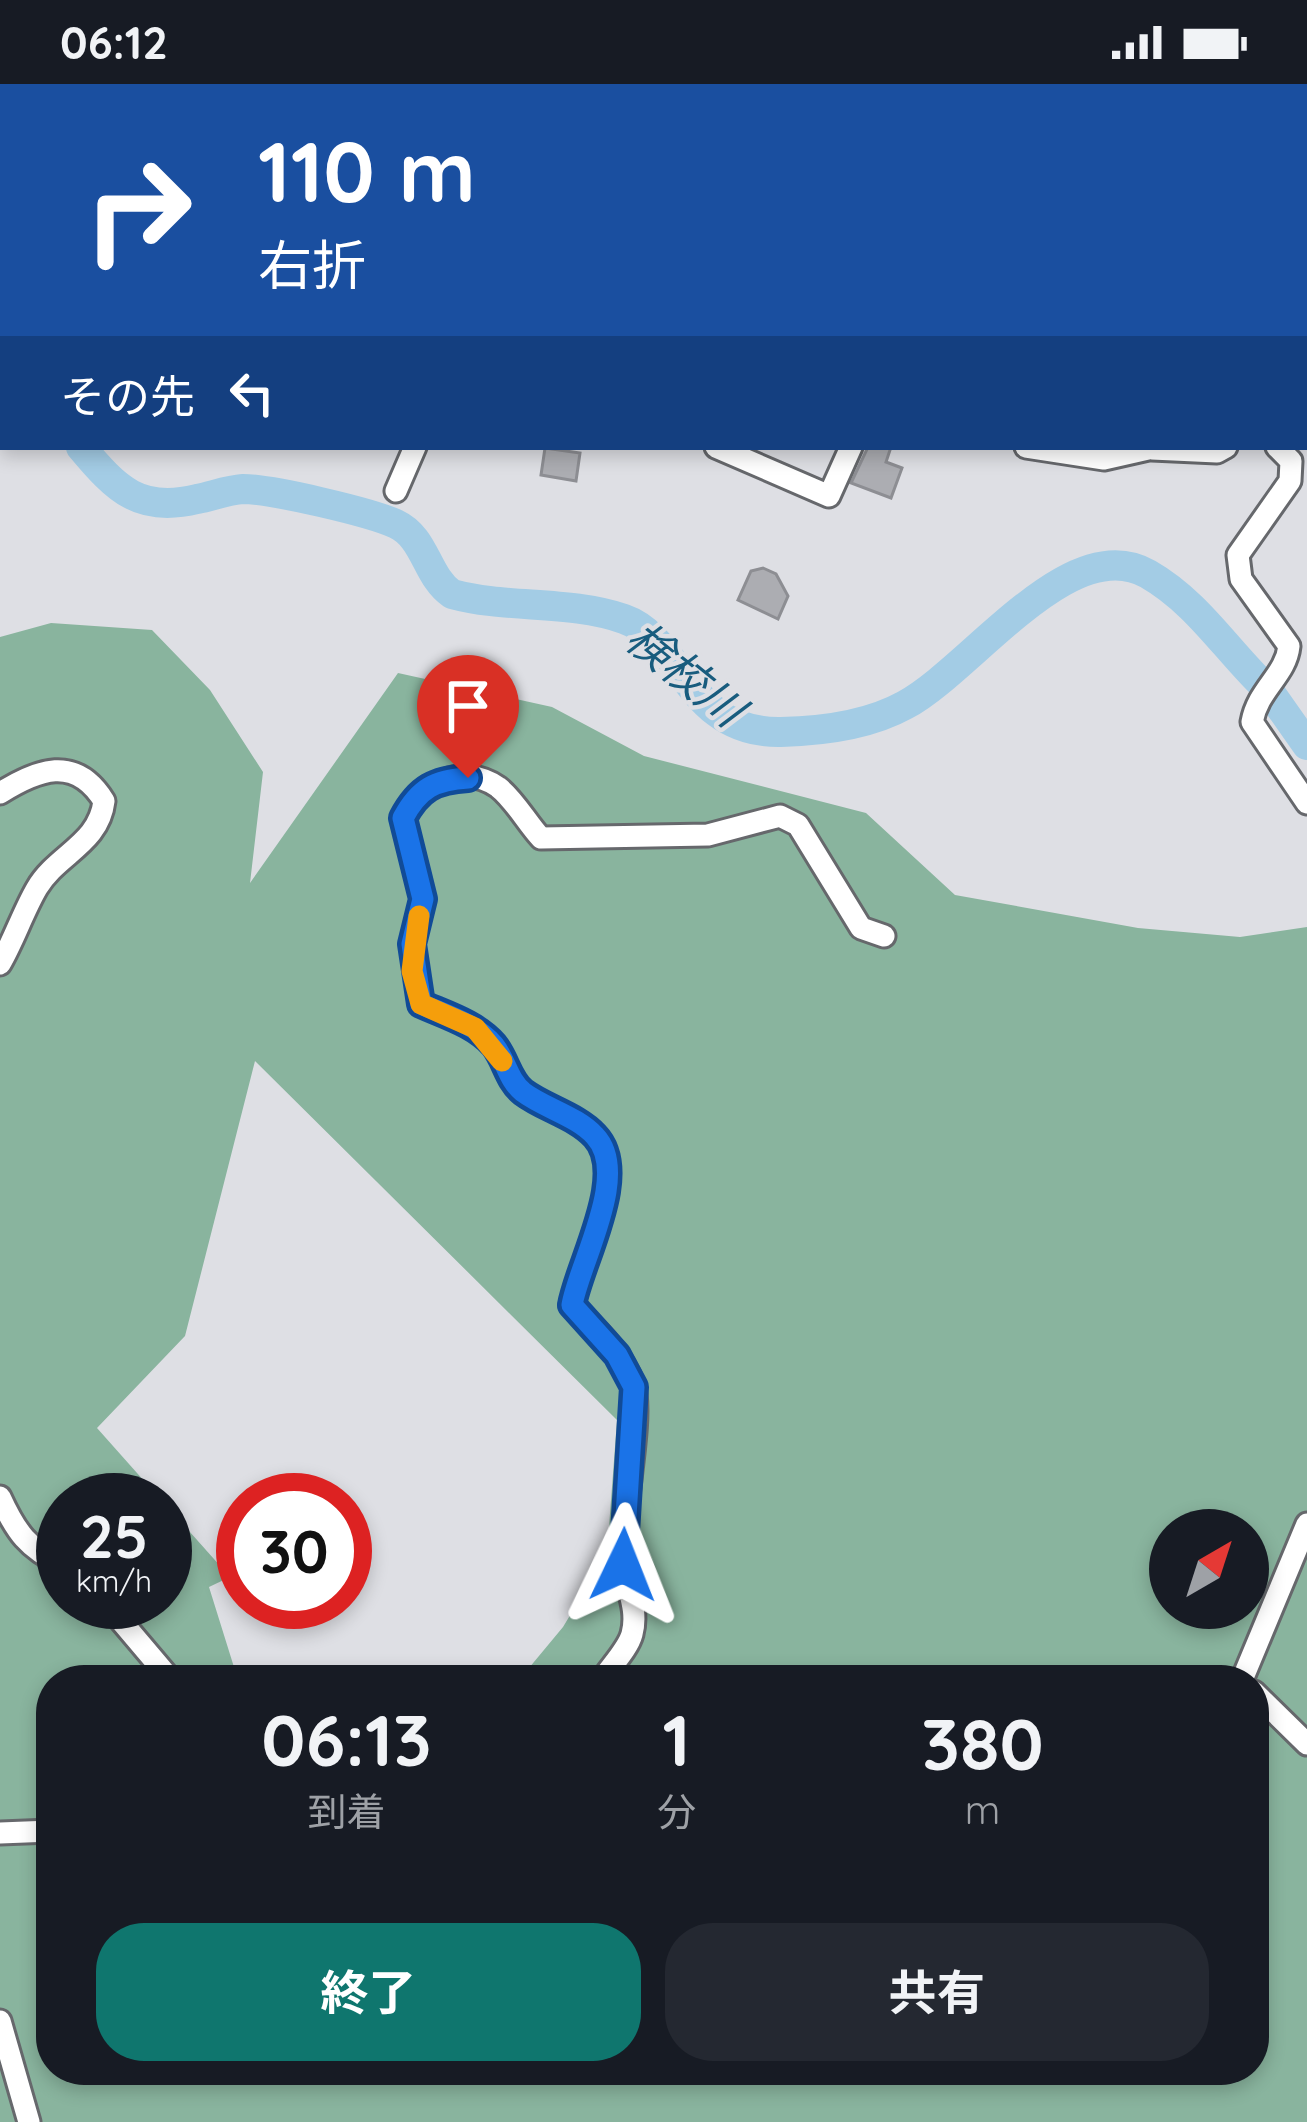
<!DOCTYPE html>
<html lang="ja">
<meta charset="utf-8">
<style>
:root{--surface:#171b24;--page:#242831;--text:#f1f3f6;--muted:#9ea1a6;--accent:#0f766e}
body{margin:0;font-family:Quicksand,"Noto Sans JP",sans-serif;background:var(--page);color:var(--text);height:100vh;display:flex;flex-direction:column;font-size:45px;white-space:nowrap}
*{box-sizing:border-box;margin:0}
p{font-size:39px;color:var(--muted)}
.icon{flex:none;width:66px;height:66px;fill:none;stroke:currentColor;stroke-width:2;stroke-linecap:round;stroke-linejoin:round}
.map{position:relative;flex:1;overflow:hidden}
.sheet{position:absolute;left:36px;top:1581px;width:1233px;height:420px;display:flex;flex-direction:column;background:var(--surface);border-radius:48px;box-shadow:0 6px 18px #0003}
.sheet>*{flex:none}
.hud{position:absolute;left:0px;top:0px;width:1308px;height:366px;box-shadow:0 6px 18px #0003;background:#1a4fa0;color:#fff;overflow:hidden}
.needle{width:78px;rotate:39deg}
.tools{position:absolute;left:1149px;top:1425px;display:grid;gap:24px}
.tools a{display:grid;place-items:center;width:120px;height:120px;border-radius:50%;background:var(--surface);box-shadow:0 6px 18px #0003;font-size:60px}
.speed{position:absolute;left:36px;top:1389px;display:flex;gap:24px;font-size:60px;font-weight:700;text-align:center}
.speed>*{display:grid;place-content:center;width:156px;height:156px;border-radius:50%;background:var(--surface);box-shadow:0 6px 18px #0003;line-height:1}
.speed small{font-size:30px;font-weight:400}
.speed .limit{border:18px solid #d22;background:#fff;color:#111}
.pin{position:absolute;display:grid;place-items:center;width:102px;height:102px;color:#fff;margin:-123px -51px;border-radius:50% 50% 50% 0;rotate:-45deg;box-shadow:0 0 12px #0007}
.pin .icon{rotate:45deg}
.me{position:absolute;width:132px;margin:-66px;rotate:2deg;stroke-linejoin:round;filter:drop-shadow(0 0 9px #0008)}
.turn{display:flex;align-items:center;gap:42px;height:252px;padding:0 60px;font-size:54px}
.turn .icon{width:156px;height:156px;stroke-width:2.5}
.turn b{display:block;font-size:84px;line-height:102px}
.then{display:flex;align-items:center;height:114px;padding:0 60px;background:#0003;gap:24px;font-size:45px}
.eta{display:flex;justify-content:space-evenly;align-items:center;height:204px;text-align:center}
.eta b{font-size:72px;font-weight:700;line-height:84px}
.action{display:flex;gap:24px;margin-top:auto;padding:24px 60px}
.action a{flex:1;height:138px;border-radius:48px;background:var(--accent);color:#fff;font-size:48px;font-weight:700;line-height:138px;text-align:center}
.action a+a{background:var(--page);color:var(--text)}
.status{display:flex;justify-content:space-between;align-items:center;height:84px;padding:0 60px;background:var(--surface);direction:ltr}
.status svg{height:33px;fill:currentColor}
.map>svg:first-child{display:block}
.forest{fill:#89b49e;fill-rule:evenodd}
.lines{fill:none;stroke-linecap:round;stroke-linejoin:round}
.stream{stroke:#a3cce5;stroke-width:4.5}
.river{stroke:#a3cce5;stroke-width:30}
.building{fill:#acadb2;stroke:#8d8e93;stroke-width:3}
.minor-casing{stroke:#66686c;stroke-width:27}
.minor{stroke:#fff;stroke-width:21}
.route-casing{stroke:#114b97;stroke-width:30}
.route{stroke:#1a73e8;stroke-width:21}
.slow{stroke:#f59e0b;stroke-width:21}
.labels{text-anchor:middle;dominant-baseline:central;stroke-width:9;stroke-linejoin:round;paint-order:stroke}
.water-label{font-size:45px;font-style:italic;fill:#185c7e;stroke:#dedfe4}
</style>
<div class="status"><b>06:12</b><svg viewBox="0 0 49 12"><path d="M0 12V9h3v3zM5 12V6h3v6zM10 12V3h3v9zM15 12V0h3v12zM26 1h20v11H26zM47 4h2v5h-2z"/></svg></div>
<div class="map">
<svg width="1307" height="2038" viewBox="0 0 1307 2038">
<rect width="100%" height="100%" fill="#dedfe4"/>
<!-- forest -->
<path class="forest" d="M521,0h701l1,3h-697z
M51,539l101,7 58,60 53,82 -13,111 148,-210 154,34 92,49 222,57 89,82 183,33 102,9 67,-10v1195h-1307v-1485zM255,977l362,359 -10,134 -44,73 -44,53h735v390h-1203v-390h187l-29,-93 21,-10 -65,-73v98h-102v-102h98l-64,-72 88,-92zM1170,1446h78v78h-78z"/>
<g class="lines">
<!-- stream -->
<path class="stream" d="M432,0l1,3"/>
<!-- river -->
<path class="river" d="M0,285l3,2
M81,363c36,43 59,66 116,52 15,-3 31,-9 46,-10 28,0 127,23 153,35 30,14 30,52 56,70 55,15 117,6 172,25 58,20 63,115 157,113 41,-1 88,-7 124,-27 66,-35 165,-176 243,-131 47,27 75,71 112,108
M1271,610l36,51"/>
</g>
<!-- building -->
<path class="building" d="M868,363h23l-5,15 16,6 -11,30 -40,-15z
M545,364l35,5 -4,28 -35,-6z
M763,484l13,6 12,22 -10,23 -40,-19 13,-29z"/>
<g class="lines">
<defs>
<path id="minor" d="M153,0l3,3
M403,0l3,3
M245,3l4,-3
M1305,8l2,8
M1305,299l2,-1
M716,363l113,49 22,-49
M1026,363l78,12 53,-12
M1277,363l14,14 -1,20 -52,74 3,24 48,67c-3,29 -31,43 -37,76l55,81
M1152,365l65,3 9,-5
M396,407l19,-44
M0,709c37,-23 75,-39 104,8 -5,43 -47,53 -67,87 -14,24 -23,52 -37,76
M0,1413c16,35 28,52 63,68
M105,1518l66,78
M602,1596c9,-14 26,-31 30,-46 7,-26 -7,-48 -9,-73 -2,-44 21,-145 10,-176 -10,-31 -39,-58 -62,-80 9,-42 60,-131 24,-169 -18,-20 -51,-27 -72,-44 -15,-12 -17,-32 -29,-47 -18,-21 -48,-30 -73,-41l-9,-59 11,-46 -20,-81c18,-33 59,-56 95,-31 16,12 29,36 43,51l167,-3 72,-19 18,9 63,103 23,8
M1242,1596l65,-156
M1254,1608l53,52
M0,1749l51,-2
M0,1937l29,101"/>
</defs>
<!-- minor casing -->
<use href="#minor" class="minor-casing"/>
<!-- minor -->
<use href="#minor" class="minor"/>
</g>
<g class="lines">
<defs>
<path id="route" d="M468,694c-33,2 -49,10 -65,40l20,81 -11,45 9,60c25,11 55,20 73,41 12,15 14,35 29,47 21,16 54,24 72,44 36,38 -16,127 -23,169l45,50 17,32 -11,178"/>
</defs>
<!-- route casing -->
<use href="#route" class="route-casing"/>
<!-- route -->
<use href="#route" class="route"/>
<!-- slow -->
<path class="slow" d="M419,832l-7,55 9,33 54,24 27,33"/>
</g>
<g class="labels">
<!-- water labels -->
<g class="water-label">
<text transform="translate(686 589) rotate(39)">検校川</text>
</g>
</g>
</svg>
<div class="tools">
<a><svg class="needle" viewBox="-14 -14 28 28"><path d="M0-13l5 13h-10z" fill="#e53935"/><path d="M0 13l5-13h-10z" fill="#9ea1a6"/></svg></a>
</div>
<div class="speed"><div>25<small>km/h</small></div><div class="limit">30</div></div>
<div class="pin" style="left:468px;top:694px;background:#d93025"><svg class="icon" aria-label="arrive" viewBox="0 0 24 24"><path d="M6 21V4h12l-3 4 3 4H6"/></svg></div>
<svg class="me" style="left:623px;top:1481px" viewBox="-20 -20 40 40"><path d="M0-17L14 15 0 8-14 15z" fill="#1a73e8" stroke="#fff" stroke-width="4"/></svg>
<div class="hud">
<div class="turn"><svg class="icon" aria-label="right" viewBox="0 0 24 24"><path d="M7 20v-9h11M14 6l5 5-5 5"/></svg><div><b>110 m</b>右折</div></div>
<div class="then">その先<svg class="icon" aria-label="left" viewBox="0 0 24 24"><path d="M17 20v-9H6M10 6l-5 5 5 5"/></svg></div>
</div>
<section class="sheet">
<div class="eta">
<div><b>06:13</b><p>到着</p></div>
<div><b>1</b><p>分</p></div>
<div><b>380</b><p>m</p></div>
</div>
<div class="action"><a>終了</a><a>共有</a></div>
</section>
</div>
